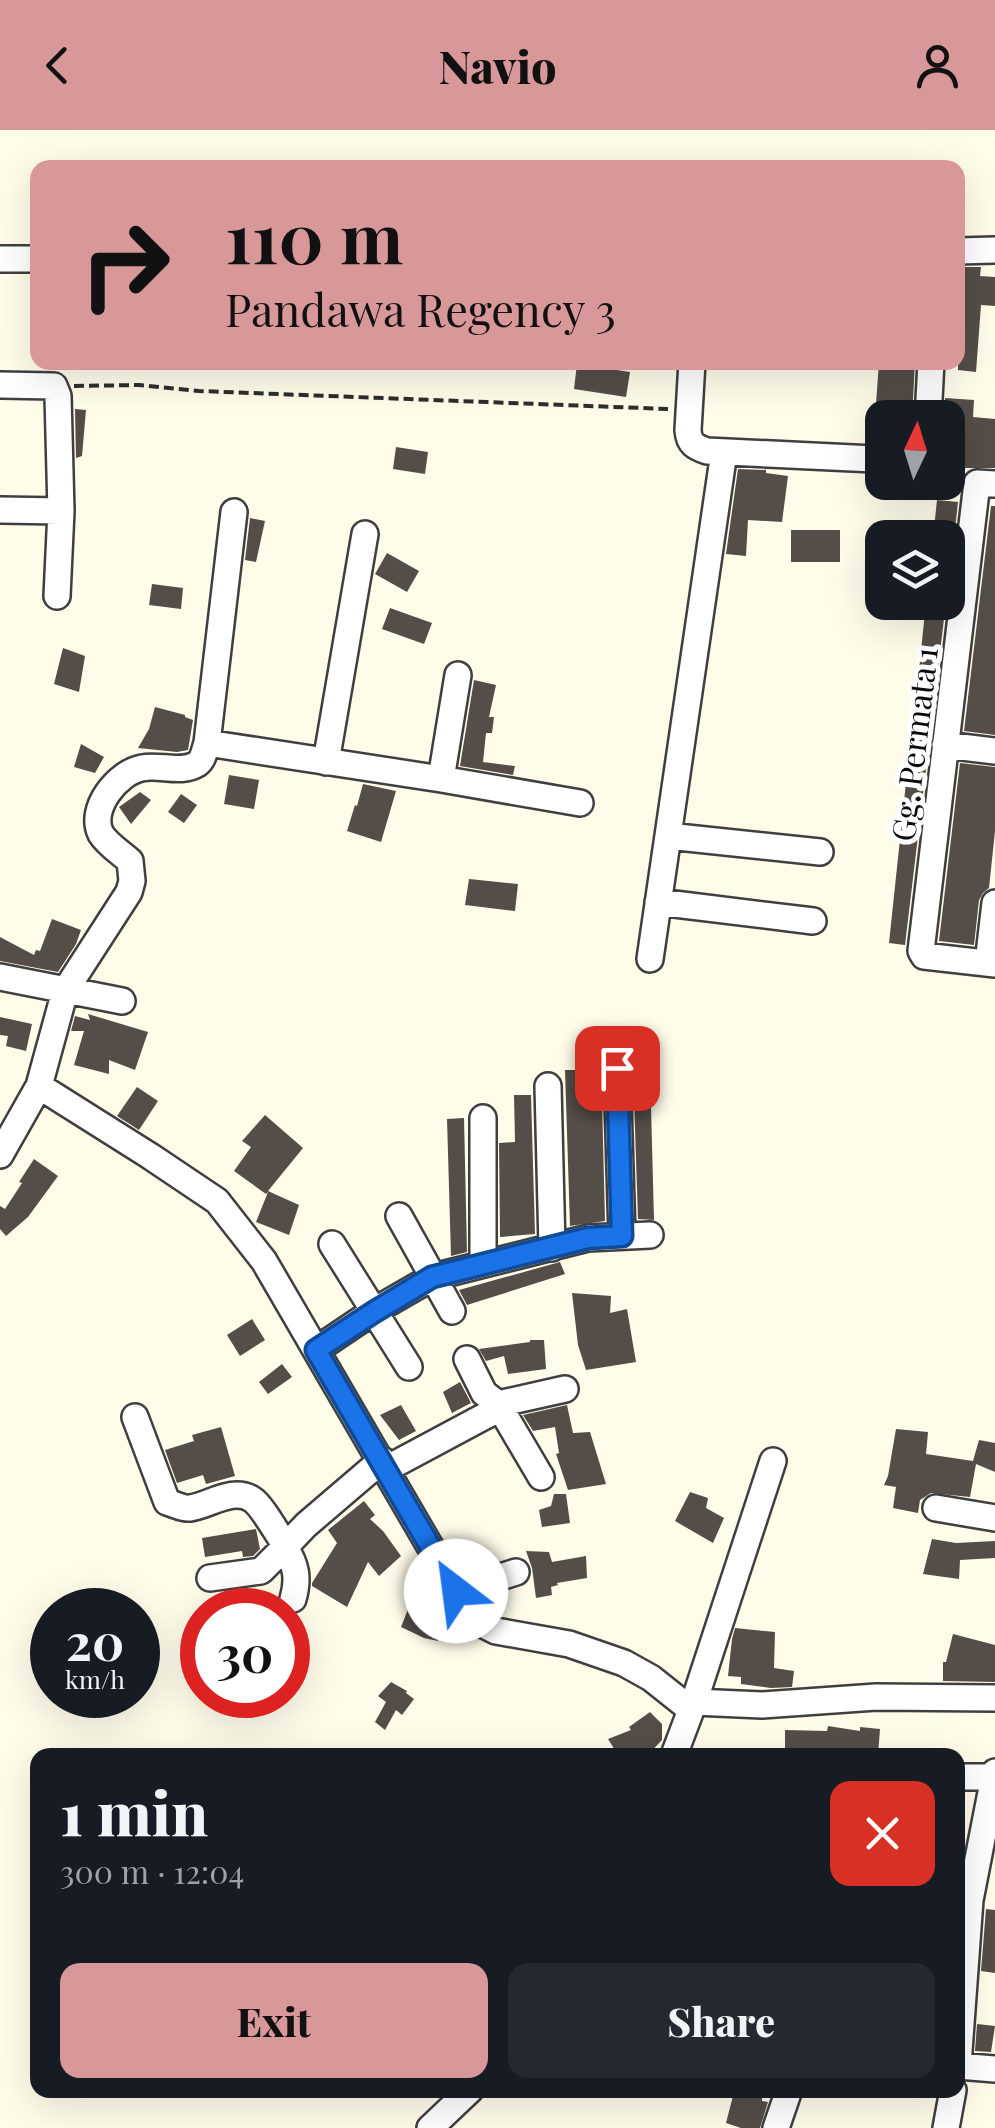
<!DOCTYPE html>
<meta charset="utf-8">
<style>
:root{--surface:#171b24;--page:#242831;--text:#f1f3f6;--muted:#9ea1a6;--accent:#d89798}
body{margin:0;font-family:"Playfair Display",serif;background:var(--page);color:var(--text);height:100vh;display:flex;flex-direction:column;font-size:38px;white-space:nowrap}
*{box-sizing:border-box;margin:0}
p{font-size:32px;color:var(--muted)}
.icon{flex:none;width:55px;height:55px;fill:none;stroke:currentColor;stroke-width:2;stroke-linecap:round;stroke-linejoin:round}
.map{position:relative;flex:1;overflow:hidden}
.panel{position:absolute;left:30px;top:1618px;width:935px;height:350px;display:flex;flex-direction:column;background:var(--surface);border-radius:20px;box-shadow:0 10px 40px #0002}
.panel>*{flex:none}
.banner{position:absolute;left:30px;top:30px;width:935px;height:210px;border-radius:20px;box-shadow:0 10px 40px #0002;background:#d89798;color:#111;overflow:hidden}
.needle{width:65px;rotate:4deg}
.tools{position:absolute;left:865px;top:270px;display:grid;gap:20px}
.tools a{display:grid;place-items:center;width:100px;height:100px;border-radius:20px;background:var(--surface);box-shadow:0 10px 40px #0002;font-size:50px}
.speed{position:absolute;left:30px;top:1458px;display:flex;gap:20px;font-size:50px;font-weight:700;text-align:center}
.speed>*{display:grid;place-content:center;width:130px;height:130px;border-radius:50%;background:var(--surface);box-shadow:0 10px 40px #0002;line-height:1}
.speed small{font-size:25px;font-weight:400}
.speed .limit{border:15px solid #d22;background:#fff;color:#111}
.pin{position:absolute;display:grid;place-items:center;width:85px;height:85px;color:#fff;margin:-42px;border-radius:20px;box-shadow:0 5px 15px #0006}
.me{position:absolute;width:110px;margin:-55px;rotate:330deg;stroke-linejoin:round;filter:drop-shadow(0 0 8px #0008)}
.turn{display:flex;align-items:center;gap:35px;height:210px;padding:0 30px;font-size:45px}
.turn .icon{width:130px;height:130px;stroke-width:2.5}
.turn b{display:block;font-size:70px;line-height:85px}
.round{display:grid;place-items:center;flex:none;width:105px;height:105px;border-radius:20px;background:var(--page)}
.overview{display:flex;align-items:center;justify-content:space-between;height:170px;padding:0 30px}
h1{font-size:60px;font-weight:800;line-height:75px}
.cta{display:flex;gap:20px;margin-top:auto;padding:20px 30px}
.cta a{flex:1;height:115px;border-radius:20px;background:var(--accent);color:#111;font-size:40px;font-weight:800;line-height:115px;text-align:center}
.cta a+a{background:var(--page);color:var(--text)}
header{display:flex;justify-content:space-between;align-items:center;height:130px;padding:0 30px;background:var(--accent);color:#111;font-size:45px;font-weight:800}
.map>svg:first-child{display:block}
.building{fill:#544d48}
.lines{fill:none;stroke-linecap:round;stroke-linejoin:round}
.minor-casing{stroke:#3f3f3f;stroke-width:30}
.path{stroke:#2e2e2e;stroke-width:4;stroke-dasharray:10 5;stroke-linecap:butt}
.minor{stroke:#fff;stroke-width:25}
.route-casing{stroke:#114b97;stroke-width:25}
.route{stroke:#1a73e8;stroke-width:18}
.labels{text-anchor:middle;dominant-baseline:central;stroke-width:10;stroke-linejoin:round;paint-order:stroke}
.street-label{font-size:32px;fill:#0c0c0c;stroke:#fff}
</style>
<header><svg class="icon" aria-label="back" viewBox="0 0 24 24"><path d="M15 5l-7 7 7 7"/></svg>Navio<svg class="icon" aria-label="person" viewBox="0 0 24 24"><circle cx="12" cy="8" r="4"/><path d="M4 21q1-7 8-7t8 7"/></svg></header>
<div class="map">
<svg width="995" height="1998" viewBox="0 0 995 1998">
<rect width="100%" height="100%" fill="#fffcea"/>
<!-- building -->
<path class="building" d="M958,137h23l-1,9 15,1v29l-14,-1 -5,67 -18,-2z
M879,232h36l-3,56h-37z
M577,234l53,8 -4,25 -52,-8z
M945,268l29,2 -1,17 22,2v49h-30v-5l-17,-2z
M75,279l11,1 -4,46 -6,2z
M396,317l32,5 -3,22 -32,-5z
M738,339l28,1v3l22,3 -6,46 -34,-2 -2,36 -20,-2z
M937,370l21,2 -10,91v-55h-15z
M991,376h4v229l-31,-4z
M250,388l15,3 -9,41 -11,-2z
M791,400h49v32h-49z
M387,423l32,18 -12,21 -32,-18z
M152,454l31,4 -2,21 -32,-4z
M926,472h20l-41,343 -16,-2 20,-189 -3,-1 4,-34 4,1z
M390,478l42,15 -8,21 -42,-15z
M63,518l22,8 -6,36 -25,-8z
M474,550l22,5 -7,32h5l-2,16h-6l-3,29 32,4 -2,9 -53,-9z
M155,577l30,8v2l8,3 -5,30 -11,2 -39,-4 11,-19z
M81,614l23,13 -9,16 -21,-6z
M960,633l35,4v64l-6,57 -6,5 -4,7 -5,45 -35,-4z
M229,645l30,5 -5,29 -30,-5z
M363,654l33,7 -15,51 -34,-11 8,-26 2,1z
M140,662l11,8 -20,24 -12,-17z
M181,664l16,11 -13,18 -16,-11z
M469,749l49,5 -3,27 -50,-6z
M52,789l29,11 -5,14 -18,28 -58,-11v-24l34,18 2,-5 4,1z
M88,884l60,18 -13,38 -26,-10v14l-35,-9 10,-34h-13l4,-15 15,4z
M0,887l32,7 -6,27 -20,-5 2,-10 -8,-1z
M633,939h17l4,151 -16,-1z
M565,940h17l1,31 19,-1 3,121 -35,5z
M137,957l21,14 -19,29 -22,-14z
M514,965h17l4,139 -35,3 -1,-94 16,-1z
M265,985l38,33 -35,43 31,14 -10,30 -33,-13 12,-30 -2,2 -32,-23 17,-24 -9,-6z
M464,988l3,134 -16,4 -4,-137z
M34,1029l24,17 -30,41 -22,19 -6,-7v-23l5,3 17,-26 -3,-1z
M560,1132l5,12 -98,31 -8,-15z
M572,1163l39,3 -1,17 17,-4 9,53 -50,8 -8,-25z
M252,1189l13,21 -25,16 -13,-21z
M530,1210h14l2,29 -38,5 -4,-18 -18,5 -7,-12 51,-7z
M282,1234l10,13 -24,17 -9,-12z
M460,1252l11,21 -19,10 -9,-21z
M401,1275l15,26 -17,9 -19,-25z
M567,1275l6,28 17,-1 16,52 -38,6 -12,-36 3,-1 -4,-26 -22,4 -10,-16z
M221,1297l14,49 -29,8 -3,-9 -26,8 -12,-33 29,-9 -2,-6z
M896,1299l32,3 -2,22 47,7 6,-21 16,3v29l-19,-8 -6,33 -39,-4 -11,7 -2,13 -25,-5 3,-21 -12,-2 4,-9z
M690,1362l18,6 -2,10 18,10 -11,25 -38,-22z
M554,1364h12l4,29 -28,4 -3,-17 12,-4z
M364,1371l11,14 -5,4 13,12 18,25 -22,20 -11,-14 -21,45 -35,-21v-3l25,-40 -9,-13z
M256,1399l4,20 -7,7 -10,1 -1,-6 -37,6 -3,-19z
M932,1409l24,4 39,-2v17l-35,2 -1,19 -36,-5z
M526,1421l23,1 3,10 34,-6 1,22 -30,5 1,2 -7,2 1,8 -16,3 -4,-30z
M412,1469h6l32,11 -12,31 -14,-3 -23,-11z
M735,1498l40,4 -1,36 20,3 -2,16 -21,1 -30,-4v-7l-13,-1 4,-37z
M953,1504l42,11v37l-52,-1v-19h3z
M391,1552l16,9 -1,2 8,6 -12,16 -6,-5 -11,20 -10,-8 11,-20 -8,-6z
M650,1582l12,12v16l-14,15h-30l-10,-16 23,-9 -2,-3z
M828,1596l32,5v-4l20,2 -2,26h-20v-2l-40,-5v7h-33v-25l42,1z
M986,1779l9,1v63l-14,-2z
M977,1894l18,2 -4,26 -16,-1z
M734,1962l28,6v3l6,1 -8,26h-19l-15,-5z"/>
<g class="lines">
<defs>
<path id="minor" d="M958,121l37,-1
M0,129h38
M692,232l-4,68c1,14 7,17 19,21l167,8
M0,255l54,1 4,10 3,115 -4,85
M928,288l3,-56
M995,354l-18,-1 -56,468 3,5 71,8
M0,380l61,1
M207,613l234,36 139,24
M945,615l50,6
M326,632l39,-228
M441,649l17,-104
M668,706l152,16
M658,772l155,19
M650,829l74,-507
M988,833l7,-60
M0,847l122,24
M617,938l5,168
M39,956l111,70 67,45 47,60 192,330 24,32 16,8 73,13 55,19 27,15 39,31
M548,956l4,162
M483,988v145
M0,1025l39,-69 26,-95 64,-99 3,-11 -2,-20c-9,-8 -23,-17 -29,-27 -13,-25 17,-62 41,-66 17,-4 39,6 55,-4 7,-5 7,-13 10,-21l27,-231
M399,1086l53,95
M332,1114l77,123
M316,1220l58,-39 59,-34 155,-39 62,-3
M467,1229l17,34 14,11 67,-15
M135,1287l32,85c7,2 16,7 23,6 18,-2 44,-22 63,-8 9,6 25,35 33,46l20,-21 76,-65
M386,1339l99,-53 8,-4 5,-8 43,73
M936,1378l59,10
M285,1417c11,18 14,31 8,52
M210,1448l51,-7 25,-25
M456,1461l60,-19
M694,1572l68,3 114,-8 119,1
M674,1625l20,-53 79,-241
M958,1647h36
M958,1935l12,-165 25,-128
M958,1936l37,3
M430,1998l40,-38
M776,1998l13,-38
M946,1998l7,-38"/>
</defs>
<!-- minor casing -->
<use href="#minor" class="minor-casing"/>
<!-- path -->
<path class="path" d="M74,256l65,-1 60,6 469,18"/>
<!-- minor -->
<use href="#minor" class="minor"/>
</g>
<g class="lines">
<defs>
<path id="route" d="M456,1461l-140,-241 58,-38 58,-35 156,-39 34,-2 -5,-168"/>
</defs>
<!-- route casing -->
<use href="#route" class="route-casing"/>
<!-- route -->
<use href="#route" class="route"/>
</g>
<g class="labels">
<!-- street labels -->
<g class="street-label">
<text transform="translate(913 614) rotate(-83)">Gg. Permata 1</text>
</g>
</g>
</svg>
<div class="tools">
<a><svg class="needle" viewBox="-14 -14 28 28"><path d="M0-13l5 13h-10z" fill="#e53935"/><path d="M0 13l5-13h-10z" fill="#9ea1a6"/></svg></a>
<a><svg class="icon" aria-label="layers" viewBox="0 0 24 24"><path d="M12 4l9 5-9 5-9-5zM3 14l9 5 9-5"/></svg></a>
</div>
<div class="speed"><div>20<small>km/h</small></div><div class="limit">30</div></div>
<div class="pin" style="left:617px;top:938px;background:#d93025"><svg class="icon" aria-label="arrive" viewBox="0 0 24 24"><path d="M6 21V4h12l-3 4 3 4H6"/></svg></div>
<svg class="me" style="left:456px;top:1461px" viewBox="-20 -20 40 40"><circle r="19" fill="#fff"/><path d="M0-13L10 11 0 6-10 11z" fill="#1a73e8"/></svg>
<div class="banner">
<div class="turn"><svg class="icon" aria-label="right" viewBox="0 0 24 24"><path d="M7 20v-9h11M14 6l5 5-5 5"/></svg><div><b>110 m</b>Pandawa Regency 3</div></div>
</div>
<section class="panel">
<div class="overview"><div><h1>1 min</h1><p>300 m · 12:04</p></div><a class="round" style="background:#d93025;color:#fff"><svg class="icon" aria-label="close" viewBox="0 0 24 24"><path d="M6 6l12 12M18 6L6 18"/></svg></a></div>
<div class="cta"><a>Exit</a><a>Share</a></div>
</section>
</div>
